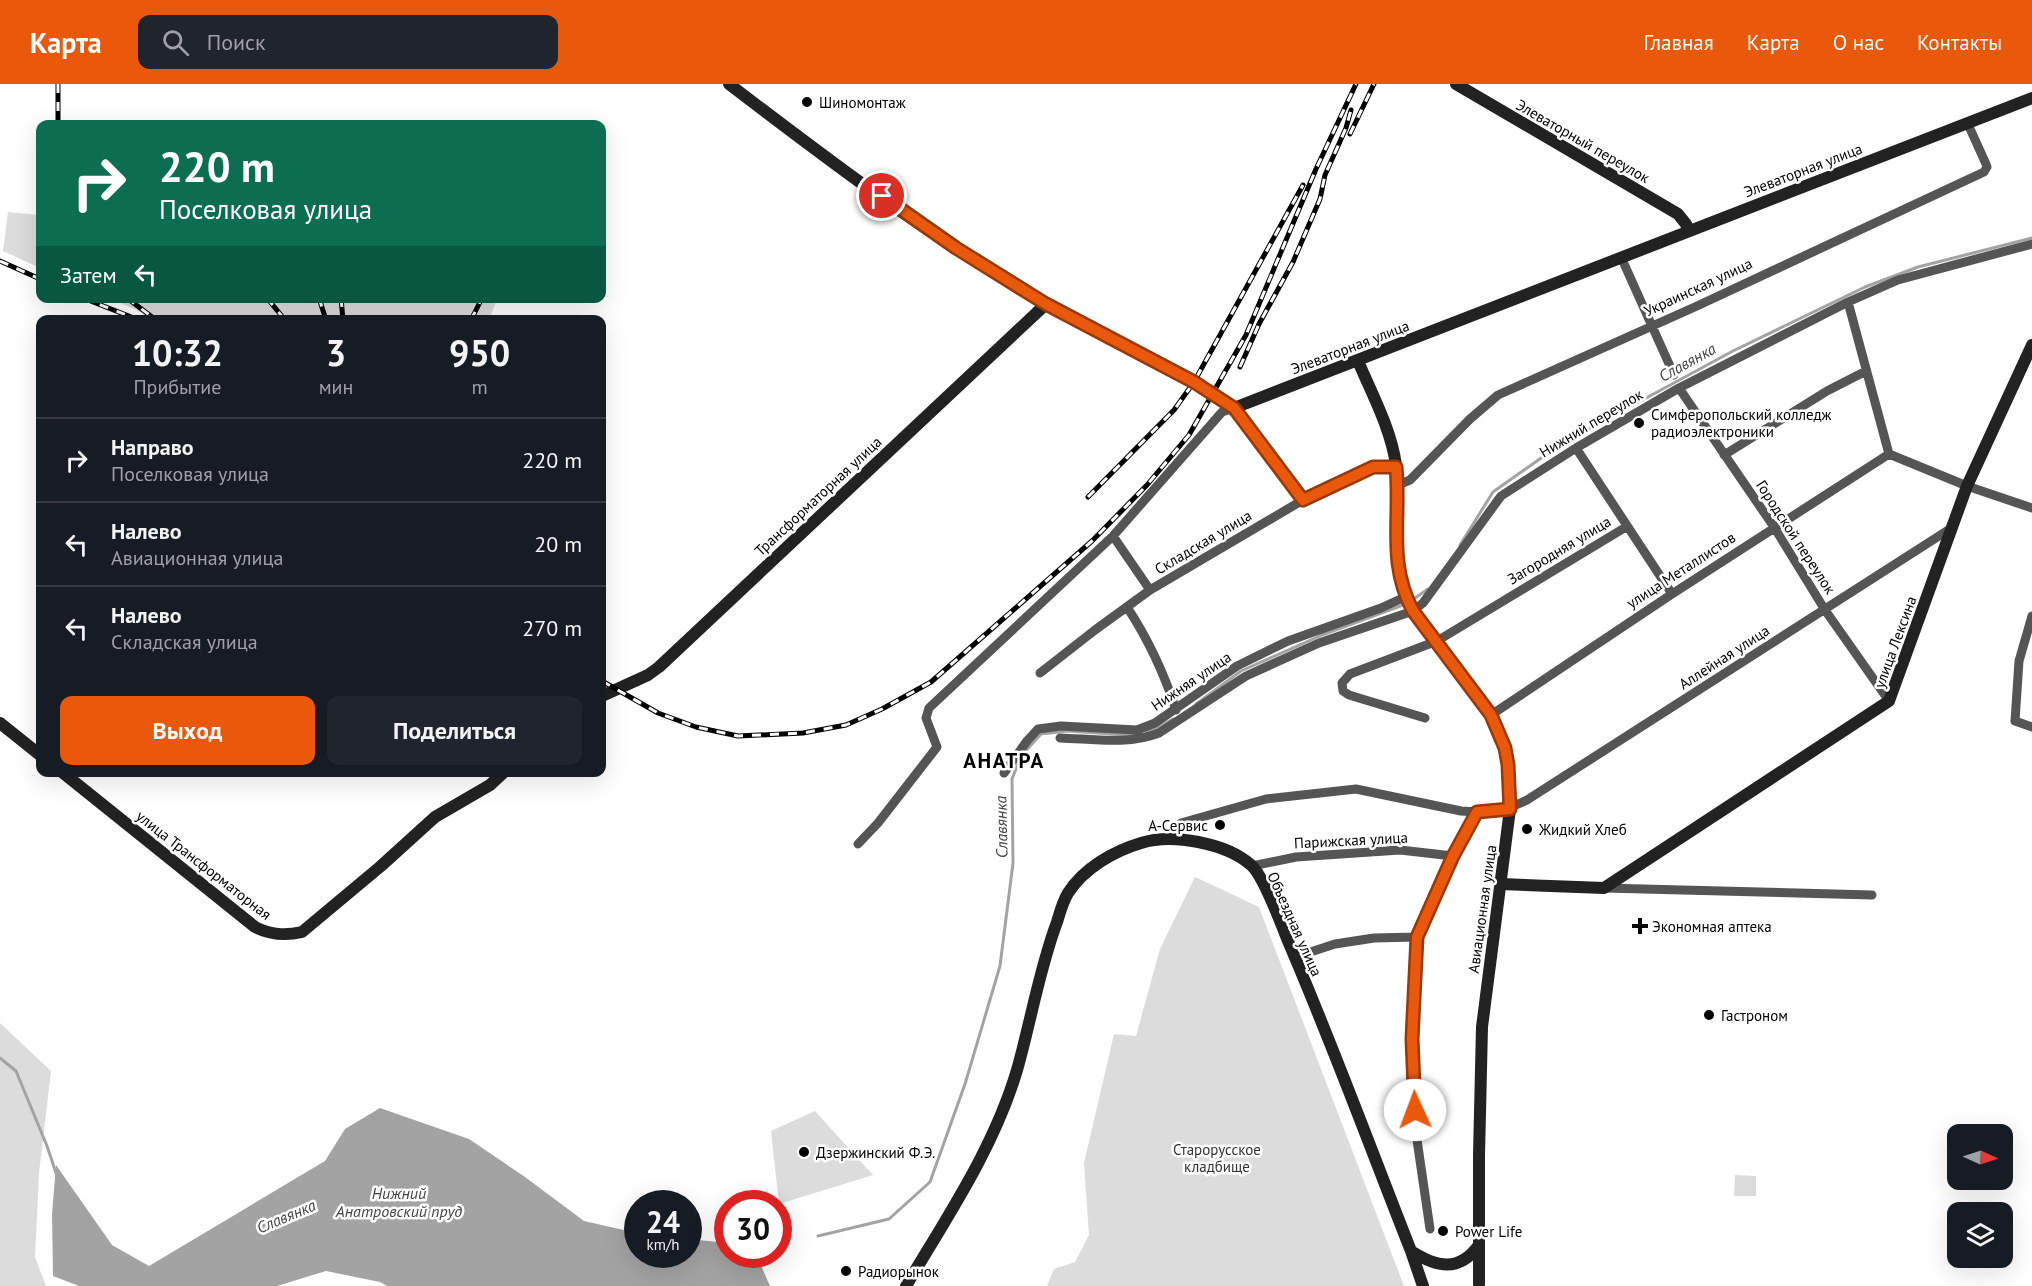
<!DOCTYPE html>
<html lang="ru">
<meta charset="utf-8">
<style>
:root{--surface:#171b24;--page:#20242c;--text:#f1f3f6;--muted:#9ea1a6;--line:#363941;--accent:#ea580c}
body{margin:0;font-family:"PT Sans",sans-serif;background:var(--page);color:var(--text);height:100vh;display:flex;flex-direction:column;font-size:22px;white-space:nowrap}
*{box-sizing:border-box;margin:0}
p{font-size:20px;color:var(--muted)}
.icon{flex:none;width:33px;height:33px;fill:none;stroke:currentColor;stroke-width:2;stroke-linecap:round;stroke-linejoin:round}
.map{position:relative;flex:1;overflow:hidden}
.panel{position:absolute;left:36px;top:231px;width:570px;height:462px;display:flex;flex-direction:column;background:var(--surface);border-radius:12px;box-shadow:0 6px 24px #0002}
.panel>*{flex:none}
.hud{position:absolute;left:36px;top:36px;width:570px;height:183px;border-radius:12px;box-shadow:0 6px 24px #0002;background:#0b6e4f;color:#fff;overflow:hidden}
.needle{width:39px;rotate:93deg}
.tools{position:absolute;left:1947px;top:1040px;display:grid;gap:12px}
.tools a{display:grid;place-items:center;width:66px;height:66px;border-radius:12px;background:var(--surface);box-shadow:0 6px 24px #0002;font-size:30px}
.speed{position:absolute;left:624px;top:1106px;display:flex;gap:12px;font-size:30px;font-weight:700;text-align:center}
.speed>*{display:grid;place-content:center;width:78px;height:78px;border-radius:50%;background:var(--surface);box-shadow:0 6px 24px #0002;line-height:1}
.speed small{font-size:15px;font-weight:400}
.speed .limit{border:9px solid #d22;background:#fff;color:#111}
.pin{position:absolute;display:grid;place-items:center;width:51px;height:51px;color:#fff;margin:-26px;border:3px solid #fff;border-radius:50%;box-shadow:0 2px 6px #0007}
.me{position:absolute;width:66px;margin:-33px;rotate:358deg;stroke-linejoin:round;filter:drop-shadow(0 0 4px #0008)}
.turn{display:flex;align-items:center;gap:21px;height:126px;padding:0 24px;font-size:27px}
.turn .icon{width:78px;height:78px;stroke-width:2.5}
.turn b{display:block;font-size:42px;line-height:51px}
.then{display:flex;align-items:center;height:57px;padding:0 24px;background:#0003;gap:12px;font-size:22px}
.eta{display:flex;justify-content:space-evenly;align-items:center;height:102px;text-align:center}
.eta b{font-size:36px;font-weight:700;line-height:42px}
.action{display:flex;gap:12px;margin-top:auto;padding:12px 24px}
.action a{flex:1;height:69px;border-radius:12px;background:var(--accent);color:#fff;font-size:24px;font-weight:700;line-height:69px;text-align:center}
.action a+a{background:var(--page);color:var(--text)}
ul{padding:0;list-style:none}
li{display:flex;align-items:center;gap:18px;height:84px;padding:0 24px;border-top:2px solid var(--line)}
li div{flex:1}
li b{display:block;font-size:22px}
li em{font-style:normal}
header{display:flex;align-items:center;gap:36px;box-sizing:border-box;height:84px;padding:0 30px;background:var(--accent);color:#fff}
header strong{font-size:28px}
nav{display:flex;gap:33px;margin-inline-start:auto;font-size:21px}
.search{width:420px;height:54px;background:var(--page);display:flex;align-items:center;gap:15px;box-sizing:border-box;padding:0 21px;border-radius:12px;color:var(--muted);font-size:22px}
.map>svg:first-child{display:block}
.green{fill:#dcdcdc}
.water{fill:#a3a3a3}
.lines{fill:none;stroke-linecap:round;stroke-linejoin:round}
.stream{stroke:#a3a3a3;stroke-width:3}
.street{stroke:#555;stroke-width:9}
.secondary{stroke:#222;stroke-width:12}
.rail-casing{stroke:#000;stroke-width:5}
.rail{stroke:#fff;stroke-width:3;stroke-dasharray:9;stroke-linecap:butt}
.route-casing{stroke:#983908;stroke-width:15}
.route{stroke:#ea580c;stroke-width:10}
.poi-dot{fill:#000;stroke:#fff;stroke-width:2}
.labels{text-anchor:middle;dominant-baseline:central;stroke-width:5;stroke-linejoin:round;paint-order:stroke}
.poi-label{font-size:15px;fill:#000;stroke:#fff;text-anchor:start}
.street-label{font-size:15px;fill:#000;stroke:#fff}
.park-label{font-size:15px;fill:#333;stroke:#fff}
.water-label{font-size:16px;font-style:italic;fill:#444;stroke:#fff}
.district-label{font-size:21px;font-weight:bold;letter-spacing:1.5px;fill:#000;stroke:#fff}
</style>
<header>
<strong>Карта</strong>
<div class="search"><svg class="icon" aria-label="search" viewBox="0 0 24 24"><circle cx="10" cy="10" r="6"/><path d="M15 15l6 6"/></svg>Поиск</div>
<nav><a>Главная</a><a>Карта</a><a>О нас</a><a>Контакты</a></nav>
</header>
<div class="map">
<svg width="2032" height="1202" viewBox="0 0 2032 1202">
<rect width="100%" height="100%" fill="#fff"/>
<!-- green -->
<path class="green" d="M8,128l32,3v53l-37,-17z
M111,215h386l-8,21 -331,-1z
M1195,793l64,30 145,379h-357l7,-17 21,-7 14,-27 -5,-72 30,-129 22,2 24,-87z
M0,939l51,48 -12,102 -4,84 11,29h-46z
M815,1027l58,64 -94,29 -8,-73z
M1735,1091l21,1v20h-22z"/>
<!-- water -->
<path class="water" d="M380,1024l89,31 56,38 59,44 53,12 1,21h50l1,-15 38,4 1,11h28l14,32h-383l-7,-4 -54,-11 -49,15h-198l-26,-10 -1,-62 4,-49 56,80 37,21 176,-105 20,-32z"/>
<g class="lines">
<!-- stream -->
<path class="stream" d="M1460,461l33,-53 68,-48 172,-93 132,-64 53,-20 114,-29
M1415,514l13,-9
M1196,620l45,-33 81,-36 81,-30
M1146,647l11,-3 16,-9
M0,974l16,13 31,75 9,27
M818,1152l71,-17 41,-37 35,-98 35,-118 13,-103 -1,-84 9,-23 20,-22 26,-3 62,4 8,-2"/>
<!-- street -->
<path class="street" d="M1621,173l53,118
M1848,218l41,152 78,32 65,22
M1679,304l95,139 51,83 64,91
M1576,364l96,146
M1724,371l103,-64 39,-20
M1398,401l12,-5 60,-61 28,-24 199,-89 287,-134 3,-5 -1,-3 -19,-42
M1113,452l37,54
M1127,523c21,32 37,66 49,103
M2032,532l-13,45 -4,60 17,6
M1040,589l55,-43 55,-40 153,-90 70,-33h23
M1491,631l181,-121 217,-140
M1425,634l-76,-23 -6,-4 -1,-8 8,-9 87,-33 189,-114
M1060,654c33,1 68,7 99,-5l87,-57 73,-33 94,-32 10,-8 78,-107 75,-48 103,-60 169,-86 50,-22 134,-36
M1004,689l23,-32 11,-12 23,-3 76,4 18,-7 82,-57 51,-25 93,-33 24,-11
M1171,754l10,-15 85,-24 90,-10 105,22c24,2 44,0 66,-11l426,-273
M858,760l20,-21 59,-76 -11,-29 3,-10 184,-172 109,-124 12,-4 69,92
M1252,782l44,-9 104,-7 53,6
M1604,804l268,7
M1295,873l40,-13 39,-6 43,-1
M1430,1145l-14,-96 -4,-94 5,-102 36,-81 24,-44"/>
<!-- secondary -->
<path class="secondary" d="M729,0c102,78 206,157 318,220 62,36 129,63 187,104l798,-310
M1456,0l222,130 8,10 2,6
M1358,277c14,33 33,68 38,104 3,19 0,37 0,56 0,32 2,62 17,90l78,104 14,33 3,17 2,44 -28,218 -3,128v129
M602,612l46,-21 11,-8 387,-363
M0,639l40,32
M62,688l193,155c16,8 30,9 47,5l79,-66 54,-49 55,-32 14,-13
M1501,800l103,4 285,-187 78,-215 65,-141
M1411,1167c25,16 48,22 68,-6
M906,1202c41,-69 88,-138 111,-216 14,-49 22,-100 40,-148 3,-10 6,-21 11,-29 16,-25 46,-42 73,-50 31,-10 85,0 110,22 13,11 30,59 37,76 44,102 82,206 123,310l12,35"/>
<defs>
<path id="rail" d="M58,0v40
M1350,50l24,-50
M0,177l40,18
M83,214l56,22
M127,214l29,22
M267,214l18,22
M319,214l7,22
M341,214l2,22
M471,236l11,-22
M1240,283l19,-43 34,-62 27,-63 5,-24 21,-47 5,-18
M1088,413l86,-87 20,-28 109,-197
M602,597l56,32 38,14 42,9 65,-3 43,-8 36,-16 49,-27 161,-141 55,-56 42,-50 57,-100 70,-166 40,-85"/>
</defs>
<!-- rail casing -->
<use href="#rail" class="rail-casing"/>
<!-- rail -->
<use href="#rail" class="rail"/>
</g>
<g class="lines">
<defs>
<path id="route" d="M882,112l74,52 90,56 148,78 40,26 69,92 70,-33h23c5,51 -9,96 17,144l78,104 14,33 3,17 2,44 -33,3 -24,44 -36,81 -5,102 3,71"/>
</defs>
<!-- route casing -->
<use href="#route" class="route-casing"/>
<!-- route -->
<use href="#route" class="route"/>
</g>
<!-- markers -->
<g class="poi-dot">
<circle cx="807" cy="18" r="6"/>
<circle cx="1639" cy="339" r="6"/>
<circle cx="1220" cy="741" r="6"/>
<circle cx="1527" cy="745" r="6"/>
<path d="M1637 833h6v6h6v6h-6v6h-6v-6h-6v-6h6z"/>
<circle cx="1709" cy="931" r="6"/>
<circle cx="804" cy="1068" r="6"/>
<circle cx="1443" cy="1147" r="6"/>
<circle cx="846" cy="1187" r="6"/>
</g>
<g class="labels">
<!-- poi labels -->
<g class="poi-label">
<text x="819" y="18">Шиномонтаж</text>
<text x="1651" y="330">Симферопольский колледж<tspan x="1651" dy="17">радиоэлектроники</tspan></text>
<text x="1208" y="741" text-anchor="end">А-Сервис</text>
<text x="1539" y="745">Жидкий Хлеб</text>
<text x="1652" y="842">Экономная аптека</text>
<text x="1721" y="931">Гастроном</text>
<text x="816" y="1068">Дзержинский Ф.Э.</text>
<text x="1455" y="1147">Power Life</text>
<text x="858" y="1187">Радиорынок</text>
</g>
<!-- street labels -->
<g class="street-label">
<text transform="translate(1583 57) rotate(30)">Элеваторный переулок</text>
<text transform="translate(1803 86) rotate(-21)">Элеваторная улица</text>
<text transform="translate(1698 203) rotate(-25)">Украинская улица</text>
<text transform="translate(1350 263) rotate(-21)">Элеваторная улица</text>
<text transform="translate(1591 339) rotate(-31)">Нижний переулок</text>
<text transform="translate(818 412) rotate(-43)">Трансформаторная улица</text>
<text transform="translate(1796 453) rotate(57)">Городской переулок</text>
<text transform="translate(1203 458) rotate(-31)">Складская улица</text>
<text transform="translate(1559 466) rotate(-31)">Загородняя улица</text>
<text transform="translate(1681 486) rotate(-33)">улица Металлистов</text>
<text transform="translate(1895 558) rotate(-70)">улица Лексина</text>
<text transform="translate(1724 573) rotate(-33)">Аллейная улица</text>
<text transform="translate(1191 597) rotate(-34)">Нижняя улица</text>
<text transform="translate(1351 756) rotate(-3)">Парижская улица</text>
<text transform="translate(204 781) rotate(38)">улица Трансформаторная</text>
<text transform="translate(1482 825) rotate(-82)">Авиационная улица</text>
<text transform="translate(1295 840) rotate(66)">Объездная улица</text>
</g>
<!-- park labels -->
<g class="park-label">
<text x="1217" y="1065">Старорусское<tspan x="1217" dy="17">кладбище</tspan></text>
</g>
<!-- water labels -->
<g class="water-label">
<text transform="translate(1687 278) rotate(-29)">Славянка</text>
<text transform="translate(1001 743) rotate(-91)">Славянка</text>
<text x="399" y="1109">Нижний<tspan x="399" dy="18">Анатровский пруд</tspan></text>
<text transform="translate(286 1132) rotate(-23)">Славянка</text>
</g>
<!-- district labels -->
<g class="district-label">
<text x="1004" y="676">АНАТРА</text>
</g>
</g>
</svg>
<div class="tools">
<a><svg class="needle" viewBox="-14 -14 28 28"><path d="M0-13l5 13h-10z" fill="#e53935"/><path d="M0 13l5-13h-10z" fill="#9ea1a6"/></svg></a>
<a><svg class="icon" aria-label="layers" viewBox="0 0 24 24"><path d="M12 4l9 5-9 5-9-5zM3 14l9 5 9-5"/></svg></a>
</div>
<div class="speed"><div>24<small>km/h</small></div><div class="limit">30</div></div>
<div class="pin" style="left:882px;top:112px;background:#d93025"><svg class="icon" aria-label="arrive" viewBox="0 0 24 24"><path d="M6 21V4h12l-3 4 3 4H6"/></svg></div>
<svg class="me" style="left:1415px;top:1026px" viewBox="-20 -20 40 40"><circle r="19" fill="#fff"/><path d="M0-13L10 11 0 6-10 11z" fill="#ea580c"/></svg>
<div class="hud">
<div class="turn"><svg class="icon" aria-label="right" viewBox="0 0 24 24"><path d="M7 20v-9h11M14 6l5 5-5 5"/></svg><div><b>220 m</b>Поселковая улица</div></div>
<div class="then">Затем<svg class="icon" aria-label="left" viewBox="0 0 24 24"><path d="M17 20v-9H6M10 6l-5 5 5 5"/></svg></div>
</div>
<section class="panel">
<div class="eta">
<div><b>10:32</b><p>Прибытие</p></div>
<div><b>3</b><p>мин</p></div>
<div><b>950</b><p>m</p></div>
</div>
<ul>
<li><svg class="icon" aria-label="right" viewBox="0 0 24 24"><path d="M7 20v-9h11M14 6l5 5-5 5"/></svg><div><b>Направо</b><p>Поселковая улица</p></div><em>220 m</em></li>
<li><svg class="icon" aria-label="left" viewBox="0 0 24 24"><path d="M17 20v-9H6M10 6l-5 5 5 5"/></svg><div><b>Налево</b><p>Авиационная улица</p></div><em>20 m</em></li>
<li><svg class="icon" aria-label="left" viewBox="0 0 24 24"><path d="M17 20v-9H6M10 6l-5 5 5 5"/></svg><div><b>Налево</b><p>Складская улица</p></div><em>270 m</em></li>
</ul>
<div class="action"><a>Выход</a><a>Поделиться</a></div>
</section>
</div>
